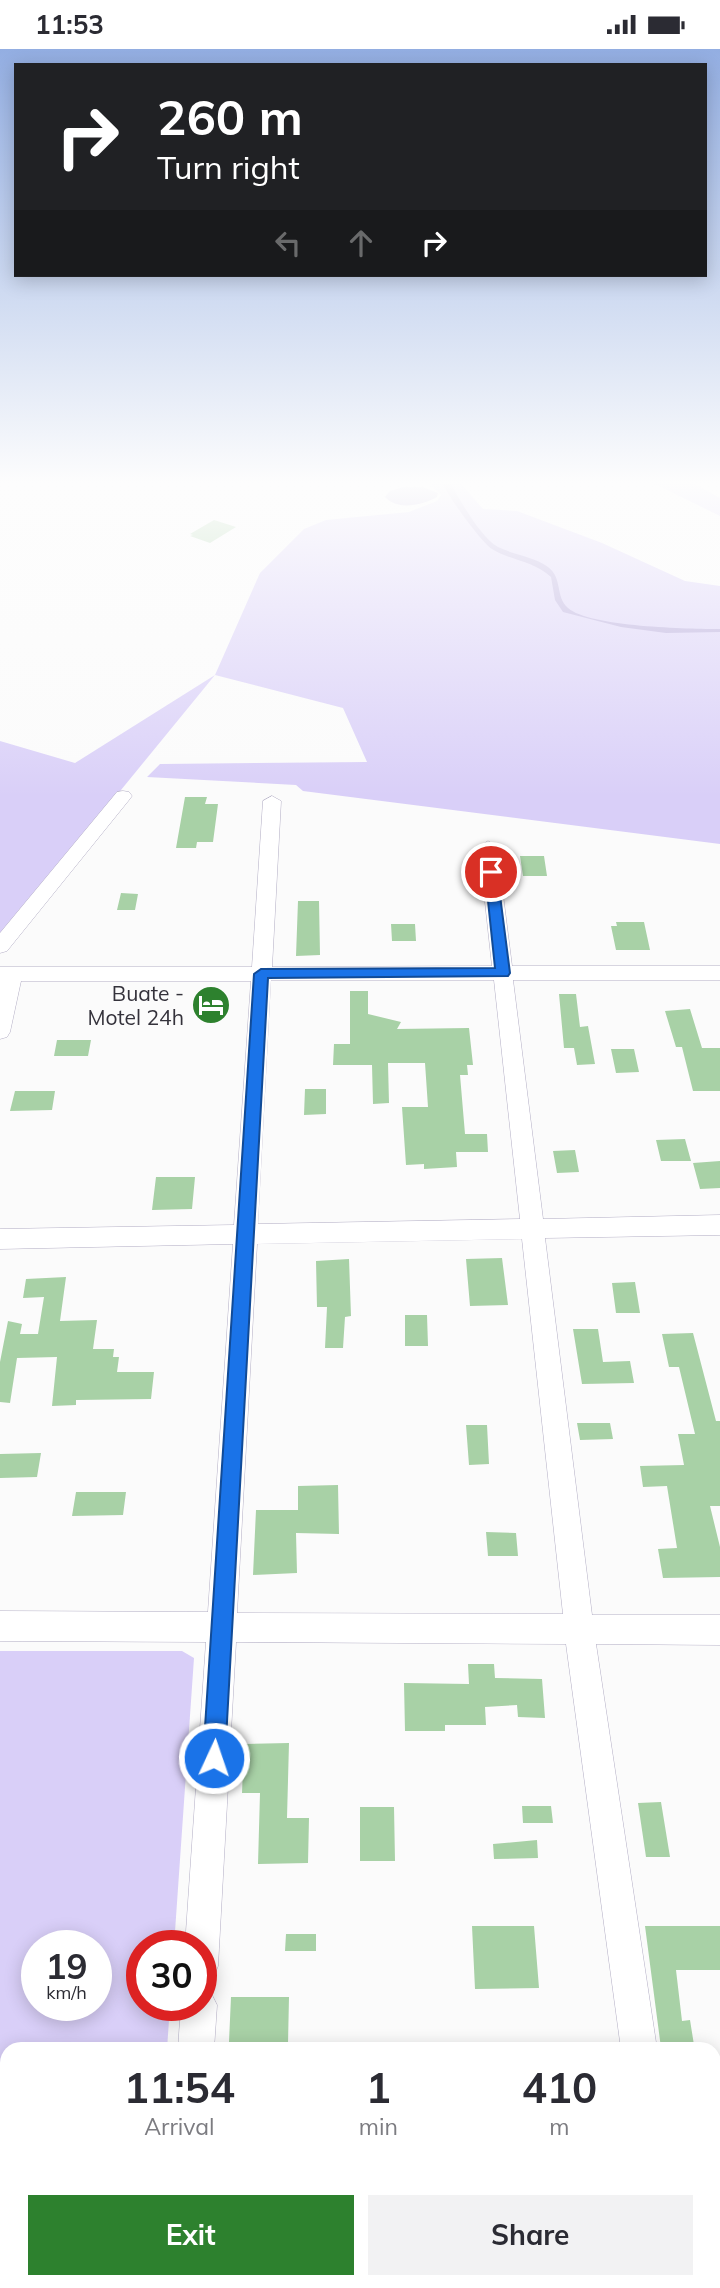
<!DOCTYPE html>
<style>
:root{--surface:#fff;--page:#f2f2f3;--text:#2b2b33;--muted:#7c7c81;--accent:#2d812e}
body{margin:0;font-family:Mulish,sans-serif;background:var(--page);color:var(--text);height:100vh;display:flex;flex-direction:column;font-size:26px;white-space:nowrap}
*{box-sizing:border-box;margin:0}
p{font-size:23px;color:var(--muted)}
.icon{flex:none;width:38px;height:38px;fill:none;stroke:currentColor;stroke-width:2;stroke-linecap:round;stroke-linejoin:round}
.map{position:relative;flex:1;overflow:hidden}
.details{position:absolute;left:0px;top:1993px;width:721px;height:247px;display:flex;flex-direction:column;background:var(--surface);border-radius:21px 21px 0 0;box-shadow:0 4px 18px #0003}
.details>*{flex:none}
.top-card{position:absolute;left:14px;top:14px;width:693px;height:214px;border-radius:0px;box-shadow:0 4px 18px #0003;background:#202124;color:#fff;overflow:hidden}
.speed{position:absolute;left:21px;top:1881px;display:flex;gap:14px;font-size:35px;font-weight:700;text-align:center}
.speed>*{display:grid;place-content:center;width:91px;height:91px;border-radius:50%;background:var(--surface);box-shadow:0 4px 18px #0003;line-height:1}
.speed small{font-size:18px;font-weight:400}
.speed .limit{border:10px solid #d22;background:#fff;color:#111}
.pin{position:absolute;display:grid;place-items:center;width:60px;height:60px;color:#fff;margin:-30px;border:4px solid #fff;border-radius:50%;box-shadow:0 2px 7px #0007}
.me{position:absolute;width:77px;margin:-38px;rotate:3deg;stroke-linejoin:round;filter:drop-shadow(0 0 5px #0008)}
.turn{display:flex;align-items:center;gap:24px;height:147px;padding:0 28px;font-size:32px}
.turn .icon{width:91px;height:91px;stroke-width:2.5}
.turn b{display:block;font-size:49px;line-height:60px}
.lanes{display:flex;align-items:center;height:66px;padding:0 28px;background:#0003;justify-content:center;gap:35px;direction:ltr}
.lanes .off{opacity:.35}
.eta{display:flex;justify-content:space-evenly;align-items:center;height:119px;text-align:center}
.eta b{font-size:42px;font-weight:700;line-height:49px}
.button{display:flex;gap:14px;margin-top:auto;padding:14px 28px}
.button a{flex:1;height:80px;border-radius:0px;background:var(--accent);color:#fff;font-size:28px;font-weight:700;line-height:80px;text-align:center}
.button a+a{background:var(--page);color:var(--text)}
.status{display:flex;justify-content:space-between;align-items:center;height:49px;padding:0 35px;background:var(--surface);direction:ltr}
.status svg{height:19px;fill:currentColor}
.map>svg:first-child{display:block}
.green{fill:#d9cff8;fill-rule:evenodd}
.water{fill:#b3a6da}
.building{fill:#a8d1a6}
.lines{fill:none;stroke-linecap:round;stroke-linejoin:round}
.minor-casing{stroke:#b3aec5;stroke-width:1}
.minor{fill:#fff;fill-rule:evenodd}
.route{fill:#1a73e8;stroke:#114b97;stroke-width:2}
.labels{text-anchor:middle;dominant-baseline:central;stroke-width:6;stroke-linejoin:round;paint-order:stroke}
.poi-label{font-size:21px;fill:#34323b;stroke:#fbfbfb;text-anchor:end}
</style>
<div class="status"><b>11:53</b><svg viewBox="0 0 49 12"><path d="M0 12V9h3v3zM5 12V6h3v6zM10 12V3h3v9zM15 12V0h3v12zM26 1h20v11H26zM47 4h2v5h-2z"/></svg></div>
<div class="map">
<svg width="720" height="2239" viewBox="0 0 720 2239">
<rect width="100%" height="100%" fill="#fbfbfb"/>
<!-- green -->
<path class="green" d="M429,434h31l23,26 34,2 85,32 83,38 35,5v258l-417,-53 -7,-6 -149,-8 13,-13 207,-2 -24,-54 -128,-33 -215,263v-197l75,22 140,-88 45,-102 44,-44 22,-9 83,-8 28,-11 4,-6z
M646,434h47l27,15v18l-61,-30z
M0,1602h182l12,7 -20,288h-32v59l28,1 -3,43h-160v176h-7zM37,1897h59v59h-59z"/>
<!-- water -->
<path class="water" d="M442,434h8c11,18 30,54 48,64 16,8 35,9 50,20 15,11 7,30 20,41 21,19 122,21 152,21v3l-54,1 -45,-6 -58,-15 -8,-12 -4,-23c-19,-17 -40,-16 -59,-28 -12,-8 -43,-52 -50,-66z
M403,438h20l15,6 -1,4c-15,8 -39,14 -52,0l5,-6z"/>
<!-- building -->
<path class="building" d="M214,471l22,7 -26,16 -20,-7 3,-1 -3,-1z
M185,748h22l-2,7h13l-5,38h-16l-1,6h-20z
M520,807h24l3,20h-24z
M121,844l17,1 -3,16h-18z
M298,852h21l1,54 -24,1z
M616,873h28l6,28h-34l-5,-24h6z
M391,875h24l1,17h-24z
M350,942h18v23l33,8 -4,7 72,-1 4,37h-6l1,10h-8l5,59h22l1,18h-32l1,15 -33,2v-5l-18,1 -4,-58h26l-3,-44h-37l1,40 -16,1 -1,-39h-39l1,-21h16z
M559,945h17l4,33 8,-1 7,38 -18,1 -3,-17h-10z
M202,949h25l-1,17h-25z
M690,960l12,39h18v43h-27l-11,-44h-6l-11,-36z
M57,991h34l-3,16h-34z
M611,1000h23l5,23 -23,1z
M305,1040h21v25l-22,1z
M15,1042h40l-3,19 -42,1z
M685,1090l6,22h-30l-5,-21z
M575,1101l4,22 -22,1 -4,-22z
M720,1112v27l-20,1 -7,-26z
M156,1128h39l-3,32 -40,1z
M502,1209l6,47 -38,1 -4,-47z
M349,1210l2,57 -6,1 -2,31h-18l2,-41h-10l-1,-46z
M66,1228l-6,44 37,-1 -4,29h21l-1,8h6l-2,15h37l-3,27 -75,1v5l-24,1 5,-49 -40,1 -7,45 -10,-1v-40l8,-41 14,3 -2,10h18l6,-37 -21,1 3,-19z
M635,1233l5,31h-24l-4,-30z
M405,1266h22l1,31h-23z
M573,1280h25l5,33 27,-1 4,22 -52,1z
M693,1284l23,88h4v85h-10l10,41v30l-57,1 -5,-29 19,-1 -10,-62 -24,1 -3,-21 44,-1 -6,-31h17l-16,-67h-10l-7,-33z
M577,1374h33l3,16 -33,1z
M466,1376h21l2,39 -20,1z
M41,1404l-4,24 -37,1v-24z
M338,1436l1,49 -43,-1 1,40 -44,2 3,-65h42v-24z
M76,1443h50l-3,23 -51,1z
M486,1483l30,1 2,23h-30z
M468,1615h26l1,14 47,1 3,39 -27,-1 -1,-12 -32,2 1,18h-41v6h-40l-1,-48 65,1z
M289,1694l-2,75h22l-1,45 -50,1 2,-71h-18l2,-49z
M661,1753l9,55h-24l-8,-54z
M522,1757h29l2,17h-30z
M360,1758h34l1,54h-35z
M537,1791l1,18 -44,1 -1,-15z
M472,1877h62l5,62 -64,1z
M645,1877h75v44h-44l6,51 8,-1 4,25 -33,3z
M286,1885h30v17h-31z
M231,1948h58l-1,47 -59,-2z"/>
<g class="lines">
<defs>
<path id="minor" d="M123,742l6,1 3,4 -3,4 -122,151 -7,2v-20l117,-141z
M272,747l9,5 -9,166 220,-1 -13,-119 9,-6 9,6 15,119h208v14h-207l30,239 177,-4v20l-175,3 47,377h128v30l-124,-1 61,405h-36l-55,-405 -330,-2 -18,324 -5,12 -12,5v-37h-16l21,-304 -206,-1v-30l208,1 25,-368 -233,5v-20l234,-4 17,-244h-230l-11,51 -3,5 -7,2v-72h252l11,-166zM271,931h223l26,239 -262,5zM522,1190l41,375 -326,-1 20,-369z
M201,1939l10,5 6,12 -3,44h-36l3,-44h20z
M714,2188h6v38h-6z
M0,2197h7v36h6l-13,2z
M162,2233h40v6h-40z
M651,2233h40l1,6h-40z"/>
</defs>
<!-- minor casing -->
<use href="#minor" class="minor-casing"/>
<!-- minor -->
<use href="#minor" class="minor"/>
</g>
<!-- sky -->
<linearGradient id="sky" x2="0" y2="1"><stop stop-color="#93aee2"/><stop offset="0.58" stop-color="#fdfdfd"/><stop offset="1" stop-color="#fdfdfd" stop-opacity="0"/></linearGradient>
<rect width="720" height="748" fill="url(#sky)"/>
<!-- route -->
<path class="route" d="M491,819l6,4 13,101 -2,3 -240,2 -43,780 -3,7 -8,4 -8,-4 -3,-7 51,-784 7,-5 234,-1 -10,-96z"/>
<!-- icons -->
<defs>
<symbol id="hotel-disc" viewBox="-11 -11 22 22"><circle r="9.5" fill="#2d812e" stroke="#fbfbfb"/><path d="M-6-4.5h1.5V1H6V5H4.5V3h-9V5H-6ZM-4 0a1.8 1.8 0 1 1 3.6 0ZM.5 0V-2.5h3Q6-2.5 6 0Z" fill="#fff"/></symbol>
</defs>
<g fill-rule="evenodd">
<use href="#hotel-disc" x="189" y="934" width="44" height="44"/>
</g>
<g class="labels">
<!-- poi labels -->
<g class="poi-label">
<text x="184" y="944">Buate -<tspan x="184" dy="24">Motel 24h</tspan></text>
</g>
</g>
</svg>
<div class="speed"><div>19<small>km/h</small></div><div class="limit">30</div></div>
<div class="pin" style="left:491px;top:823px;background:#d93025"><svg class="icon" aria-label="arrive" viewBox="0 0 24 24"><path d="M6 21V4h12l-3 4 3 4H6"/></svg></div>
<svg class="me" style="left:214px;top:1709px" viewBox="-20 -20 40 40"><circle r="17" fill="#1a73e8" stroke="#fff" stroke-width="3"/><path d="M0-11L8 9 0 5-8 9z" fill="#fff"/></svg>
<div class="top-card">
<div class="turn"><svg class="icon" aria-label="right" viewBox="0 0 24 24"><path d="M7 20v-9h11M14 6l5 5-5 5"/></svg><div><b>260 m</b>Turn right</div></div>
<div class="lanes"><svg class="icon off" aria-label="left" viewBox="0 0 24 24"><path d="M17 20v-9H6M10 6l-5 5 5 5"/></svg><svg class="icon off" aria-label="ahead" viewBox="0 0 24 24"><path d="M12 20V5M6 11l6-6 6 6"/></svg><svg class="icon" aria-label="right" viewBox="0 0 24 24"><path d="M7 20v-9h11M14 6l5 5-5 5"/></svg></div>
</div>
<section class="details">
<div class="eta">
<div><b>11:54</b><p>Arrival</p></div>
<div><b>1</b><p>min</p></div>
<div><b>410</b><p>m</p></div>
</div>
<div class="button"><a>Exit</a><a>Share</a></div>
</section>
</div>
